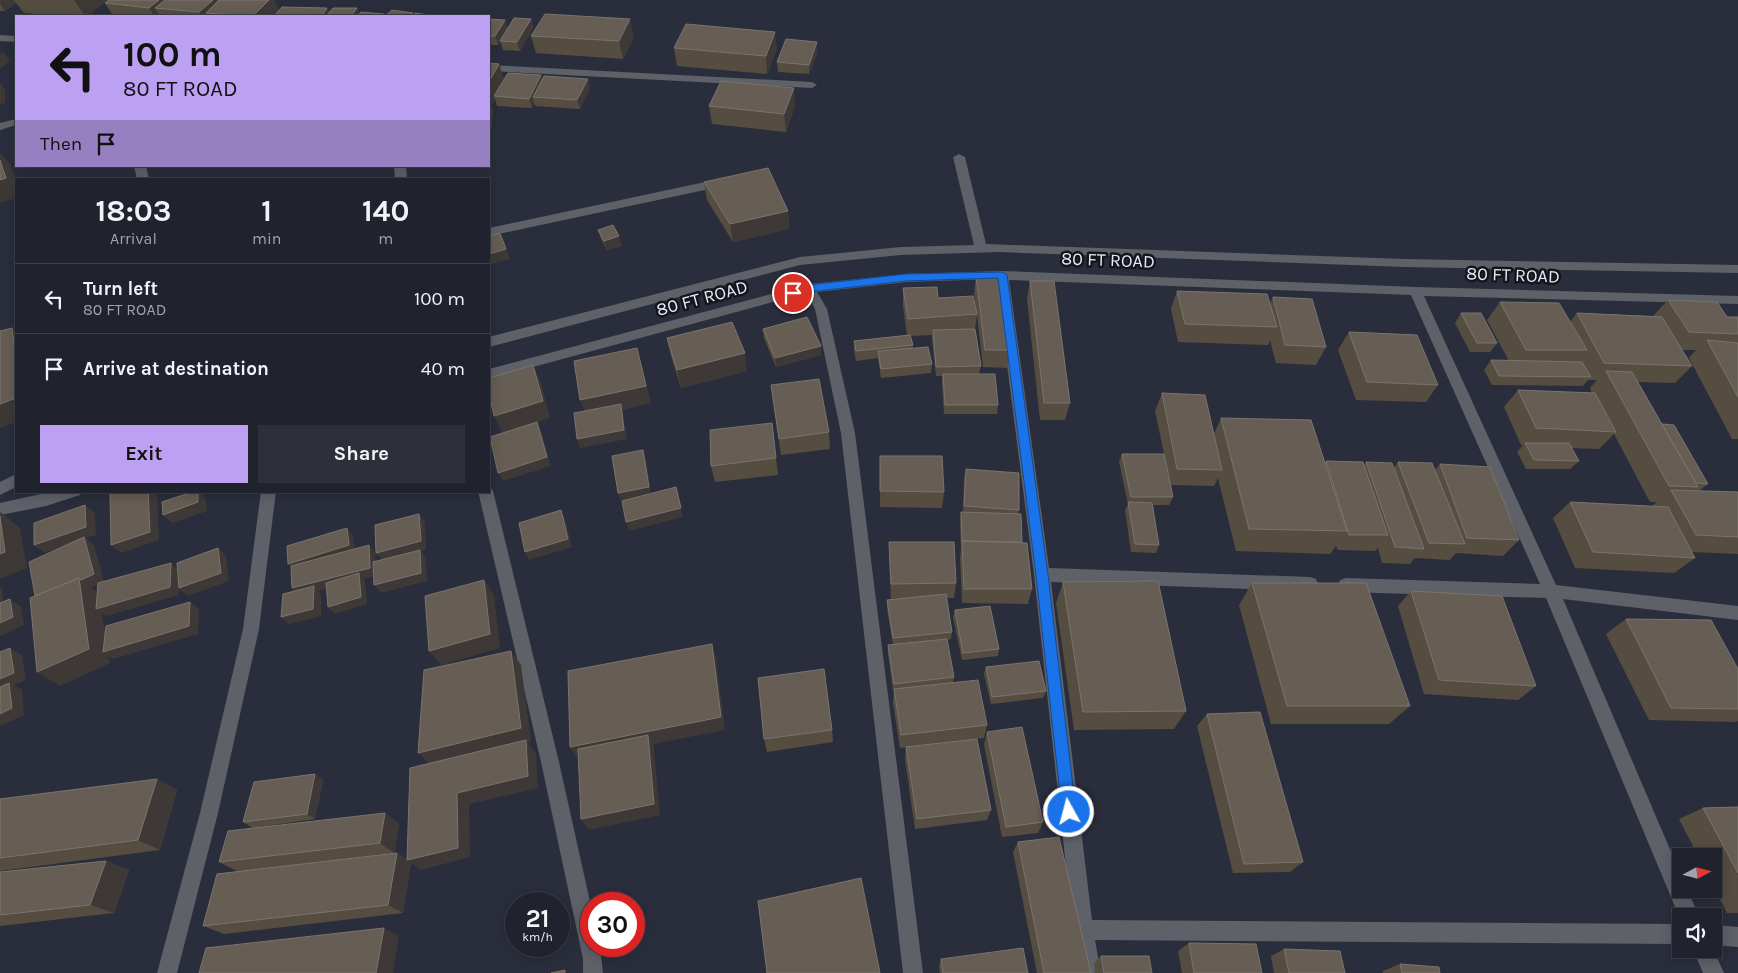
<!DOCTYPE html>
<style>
:root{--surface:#20222d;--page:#2d2f39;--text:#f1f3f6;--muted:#a2a4aa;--line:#3d3f49;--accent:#bca0f2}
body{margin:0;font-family:Karla,sans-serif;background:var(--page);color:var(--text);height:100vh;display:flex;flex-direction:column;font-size:19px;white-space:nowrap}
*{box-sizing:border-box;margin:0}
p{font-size:16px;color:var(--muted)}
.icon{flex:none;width:28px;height:28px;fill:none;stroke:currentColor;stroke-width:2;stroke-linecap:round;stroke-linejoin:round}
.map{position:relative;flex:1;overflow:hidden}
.side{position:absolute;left:15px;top:178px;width:475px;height:315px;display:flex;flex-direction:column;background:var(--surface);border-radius:0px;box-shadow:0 2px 12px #0003,0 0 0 1px var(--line)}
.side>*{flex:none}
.guide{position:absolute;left:15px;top:15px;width:475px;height:152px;border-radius:0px;box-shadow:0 2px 12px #0003,0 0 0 1px var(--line);background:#bca0f2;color:#111;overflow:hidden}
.needle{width:32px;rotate:83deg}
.tools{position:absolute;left:1672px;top:848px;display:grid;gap:10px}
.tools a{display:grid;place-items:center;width:50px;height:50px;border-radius:0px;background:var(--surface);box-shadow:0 2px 12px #0003,0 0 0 1px var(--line);font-size:25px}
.speed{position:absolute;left:505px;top:892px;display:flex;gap:10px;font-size:25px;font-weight:700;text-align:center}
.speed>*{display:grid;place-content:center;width:65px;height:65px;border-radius:50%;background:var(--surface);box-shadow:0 2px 12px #0003,0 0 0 1px var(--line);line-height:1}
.speed small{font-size:12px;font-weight:400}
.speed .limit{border:8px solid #d22;background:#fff;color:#111}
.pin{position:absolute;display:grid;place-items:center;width:42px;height:42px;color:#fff;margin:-21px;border:2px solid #fff;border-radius:50%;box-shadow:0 1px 5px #0007}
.me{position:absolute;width:55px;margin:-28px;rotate:353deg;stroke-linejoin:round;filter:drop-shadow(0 0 4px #0008)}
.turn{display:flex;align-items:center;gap:18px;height:105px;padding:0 25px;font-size:22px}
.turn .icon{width:65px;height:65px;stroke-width:2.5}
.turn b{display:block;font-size:35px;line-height:42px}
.then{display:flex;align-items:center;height:48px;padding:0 25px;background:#0003;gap:10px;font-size:19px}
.eta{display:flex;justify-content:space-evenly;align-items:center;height:85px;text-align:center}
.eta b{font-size:30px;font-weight:700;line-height:35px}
.button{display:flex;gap:10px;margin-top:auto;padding:10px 25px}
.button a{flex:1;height:58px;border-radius:0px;background:var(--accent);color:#111;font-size:20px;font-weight:700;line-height:58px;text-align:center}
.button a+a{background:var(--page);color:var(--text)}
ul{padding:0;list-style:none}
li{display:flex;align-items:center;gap:15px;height:70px;padding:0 25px;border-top:1px solid var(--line)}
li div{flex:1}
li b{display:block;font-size:19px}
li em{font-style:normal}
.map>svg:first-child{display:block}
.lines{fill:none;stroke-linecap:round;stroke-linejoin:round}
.minor{fill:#5e6168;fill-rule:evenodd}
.wall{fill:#564d41}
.shaded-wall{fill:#3e3937}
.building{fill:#665e54;stroke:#7a746d}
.route{fill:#1a73e8;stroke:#114b97}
.labels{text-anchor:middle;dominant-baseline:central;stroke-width:5;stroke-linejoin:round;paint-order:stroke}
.street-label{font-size:18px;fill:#e7eaf4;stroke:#14161d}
</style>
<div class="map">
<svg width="1738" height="973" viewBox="0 0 1738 973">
<rect width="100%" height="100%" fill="#2a2e3c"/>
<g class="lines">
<!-- minor -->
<path class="minor" d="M0,35l16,1v6l-16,-1z
M489,65l323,17 5,3 -5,3 -323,-17z
M16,119v6l-16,5v-7z
M959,154l6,3 21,87 419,15 333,6v8l-333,-6 -406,-15 -98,3 -101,10 -311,82v-10l311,-80 101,-10 73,-2 -21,-88z
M134,166h12l3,13h-12z
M394,166h12l1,13h-12z
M724,178l6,4 -2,3 -239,51v-8z
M1002,271l414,16 322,9v8l-314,-8 132,289 182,21v14l-175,-21 118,276v14h6l12,27h-18v5l-135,-323 -200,-6 -6,-2 -2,-5 2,-5 6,-2 194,6 -129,-289 -402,-15 40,288 261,9 6,2 2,5 -2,5 -6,2 -259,-9 41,338 589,4v20l-586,-4 6,33h-20l-8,-43 -39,-355 -38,-296 -89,3 -90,10 10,17 28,124 68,540h-20l-62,-540 -26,-124 -9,-16 -317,86v-10l320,-85 98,-10z
M16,474v13l-16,8v-13z
M489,486l4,5 66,271 32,144v40h9l3,27h-20v-14l-42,-197 -63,-271h11z
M54,491h28l-2,4 -34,11 -46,9v-12z
M261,491h15l-17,138 -41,184 -41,160h-20l43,-160 43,-184z
M1714,925l24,2v20l-24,-2z
M1693,949h20l11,24h-21z"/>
</g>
<!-- wall -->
<path class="wall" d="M0,0h107l-19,16h-24l-40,-3 -8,-10 -11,8h-5z
M274,0l5,10 48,-2 2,4 28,-4 2,6 26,2h-272l-8,-13z
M489,19l16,1 2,9 24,-10 2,9 -13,23 -17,-1 -3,-9 -2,4h-9z
M531,36l103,1 -11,22 -87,-6z
M674,48l103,1 -10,25 -90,-8z
M818,51l-9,23 -31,-2 -1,-10z
M489,63l15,16h38l48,9 -10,21 -45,-3 -1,-3 -2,5 -35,-2 -2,-7 -4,6 2,5 -3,28h-1z
M709,106h86l-9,26 -74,-8z
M704,182l84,29 1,18 -56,13 -26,-42z
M598,230l24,16 -15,4 -6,-11z
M976,276l34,74 -3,18 -24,-1 -6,-52 -2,14 6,37 -2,8 19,31 -1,9h-53l-2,-31v-7h-6l-4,-36v-5l-21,1 2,9v4l19,15 -1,9 -50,5 -3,-20 -22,3 -2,-11v-9l53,-6 -4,-29v-18l35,10 38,14 -2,-18z
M1030,281l40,122 -5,17h-25l-13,-121z
M1177,291l93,13 3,-7 53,50 -10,18 -40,-2 -6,-23 -2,5 -90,-3 -7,-33z
M1668,300l59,17h11v122h-6l-43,-81 7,-8h-14l10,16 -17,17 -37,-1 24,42 46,60 -9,7 39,1v62l-47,-2 4,6 -21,15 -99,-5 -22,-50 17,-16 82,4 5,-4h-7l-36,-68 -15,15 -28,-1 8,13 -9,8h-44l-9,-17 6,-7h-2l-17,-38 14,-17 74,3 -2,-5 7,-8h-9l-5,6 -91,-1 -8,-15 7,-10 18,1 -22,-41 13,-18 70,20 7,-9 76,3z
M1461,313l36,30 -7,9h-20l-15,-29z
M763,329l58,26 -45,12 -12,-29z
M1349,332l89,53 -12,17 -70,-2 -18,-50z
M667,338l80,33 -66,17 -10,-32z
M771,385l58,47 1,17 -49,6z
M1162,393l52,41 7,-16 104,45 1,-2 38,4 2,-3 28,6 4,-6 37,8 5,-6 79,76 -16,16 -47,-3 -6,7 -35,-2 -5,6 -28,-1 -4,-15 -3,3 -37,-1 -2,-4 -6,8 -94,-3 -18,-73 -4,8 -43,-1 2,12 -4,8h-16l6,40 -3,8 -25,-1 -6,-42 3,-6 -9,-42 3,-8h42l-9,-43z
M772,423l6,52 -63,7 -4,-16z
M880,456l64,36 -2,16 -62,-1z
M966,469l53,41 -1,4 4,28 10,47 -4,15 -66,-1 -2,-46 1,-8 -1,-29 1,-8h2l1,-34z
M889,542l67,41 -2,15h-7l5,34 -1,7 -4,1 7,37 -1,5 34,43 -3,13 -84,10 -7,-45 1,-13 -1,1 -5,-38v-8h5l-6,-37v-8l14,-2 -10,1 -2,-41z
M1063,582l123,129 -12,18 -100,1 -18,-127z
M1252,583l158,123 -21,18h-118l-32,-119z
M1411,591l125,95 -18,14 -94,-6 -26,-88z
M955,610l44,39 -1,7 -36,4 -9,-43z
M1626,619l112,50v52l-2,1 -87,-2 -43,-86z
M986,667l60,24 -3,7 -52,6 -7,-30z
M1207,714l96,148 -13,10 -57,1 -36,-147z
M832,730l1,12 -66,10 -3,-13z
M987,732l56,90 -5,11 -36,4 -18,-93z
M906,747l85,63 -4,10 -72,9 -10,-70z
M157,779l20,11 -17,60 -160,21v-72z
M323,780l-8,39 -62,9 -10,-6z
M1738,807v106h-11l-13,-26v-31h-16l-19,-37 24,-11z
M385,813l14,11 -5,29 -155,19 -20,-10z
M1018,842l73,131h-54l-24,-121z
M397,853l14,10 -8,50 -179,21 -21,-8z
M106,861l23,9 -15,43 -114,13v-54z
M1189,943l73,30h-80l-4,-22z
M1284,949l61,24h-71l-3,-17z
M1101,956l51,17h-57l-1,-10z
M941,959l87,14h-88l-1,-7z
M1400,964l40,9h-57v-2z"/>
<!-- shaded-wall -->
<path class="shaded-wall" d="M1,0h13l2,3 -11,8 -5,-7v-3z
M74,0h33l-19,16h-3z
M159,0h25l-29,8 5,8h-6l-5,-8z
M213,0h19l-26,13 2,3h-6l-3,-4z
M269,0h5l7,14 -2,2h-26z
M327,8l4,8h-9z
M357,8l3,8h-9z
M531,19l2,9 -13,23 -3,-9z
M630,19l4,18 -11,22 -4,-18z
M505,20l2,10 -9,15 -3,-9z
M775,32l2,17 -10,25 -1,-18z
M817,42l1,9 -9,23v-9z
M3,52l7,9 -10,8v-15z
M499,64l6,18 -11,14 1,3 -3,6 -3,-8v-15z
M541,75l3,9 -11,13 1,6 -2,5 -3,-9z
M588,79l2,9 -10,21 -3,-9z
M0,83l5,6v14l-5,1z
M794,88l1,18 -9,26 -2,-18z
M489,98l4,12 -3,28 -1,-3z
M0,152l10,12 6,17v17l-16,5z
M788,211l1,18 -56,13 -3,-18z
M500,233l10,26 -21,6v-11z
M619,236l3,10 -15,4 -3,-9z
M12,328l4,4v28z
M821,346v9l-45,12 -1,-9z
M637,348l5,17 9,38 -29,7 5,29 -47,9 -3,-9 10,-21 -7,-18z
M745,353l2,18 -66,17 -4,-18z
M533,365l8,18 9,35 -48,15 -8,-17z
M16,398v24l-16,6v-24z
M537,422l4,9 10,35 -48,15 -5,-8z
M643,450l3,9 5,36 -30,6 -3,-8z
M676,487l7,30 -54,14 -3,-9z
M148,491h9l2,49 -38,13 -10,-8z
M198,491l8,8 1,12 -35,12 -9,-8z
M85,505l10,8 1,22 -10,3 8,7 10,37 -13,6 8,5 72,-30 9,8 38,-23 8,8 3,25 -41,15 -9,-7v6l-73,21 -4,-3 6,38 82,-49 9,7 -1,25 -85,25 -5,-3 2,7 -50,23 -23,-14 42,-94 6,-39 -40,14 -11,-8z
M561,510l4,9 7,28 -43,13 -4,-8z
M0,512l20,16 7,40 -27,11z
M419,514l6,8 1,27 -5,2 5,7 1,23 -46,12 -7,-8 9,-24 -7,-8z
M347,528l6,8 2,18 -59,18 -8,-8z
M369,545l6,8 2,22 -13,4 1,2 2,23 -32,10 -7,-7 31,-27 -41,11 3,3v22l-32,8 -8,-7 18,-21 -7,-8z
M484,580l10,15 6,53 -59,17 -12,-14z
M0,587l2,1 2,24 -4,1z
M10,599l11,8 3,18 -24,11v-13z
M712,644l4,14 9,72 -72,14 1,3 6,68 -71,15 -8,-11 68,-74 -71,14 -8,-12z
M10,648l12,7 4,25 -12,5 8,5 2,25 -24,11v-47z
M511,651l10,14 10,76 -4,1 9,11 2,35 -69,16 1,53 -49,13 -14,-10 50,-67 -26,-28 -13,-12z
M315,774l8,6 -8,39 -8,-5z
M157,779l20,11 -17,60 -22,-10z
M385,813l14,11 -5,29 -14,-10z
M397,853l14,10 -8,50 -15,-8z
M106,861l23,9 -15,43 -24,-8z
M384,928l15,8 -6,37h-17z"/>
<!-- building -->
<path class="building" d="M109,0h50l-10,8 -44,-5z
M165,0h48l-14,12 -44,-4z
M219,0h50l-16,16 -47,-3z
M282,7l45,1 -5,8h-48z
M333,8h24l-6,8h-25z
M392,10l21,3 -3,3h-25z
M361,12l23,2 -1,2h-26z
M415,13l20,3h-23z
M545,14l85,5 -11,22 -88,-5z
M514,18l17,1 -14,23 -17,-1z
M489,19l16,1 -10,16h-6z
M686,24l89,8 -9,24 -92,-8z
M786,39l31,3 -8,23 -32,-3z
M489,63l10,1 -10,18z
M508,73l33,2 -12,24 -35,-3z
M544,76l44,3 -11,21 -44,-3z
M721,81l73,7 -10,26 -75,-8z
M0,160l6,18 -6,2z
M768,168l20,43 -58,13 -26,-42z
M613,225l6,11 -15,5 -6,-11z
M500,233l6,16 -17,5v-18z
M976,276h24l10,74h-25z
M1030,281h24l16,122h-26z
M937,287l1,11 35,-2 4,18 -69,5 -5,-31z
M1177,291l90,3 10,33 -92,-3z
M1273,297l39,2 14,48 -41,-2z
M1668,300l49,2 10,15h11v17l-49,-2z
M1500,302l59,1 28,47h-61z
M1461,313h20l16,30h-20z
M1577,313l85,4 30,49 -88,-3z
M807,317l14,29 -46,12 -12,-29z
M732,322l13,31 -68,17 -10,-32z
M12,328l4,32v38l-16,6v-73z
M975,329l6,37 -45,1 -3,-37z
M1349,332l68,3 21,50 -71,-3z
M910,335l3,10 -57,6 -2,-10z
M1707,340l31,3v54z
M928,347l4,17 -51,5 -3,-18z
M637,348l9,38 -66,14 -6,-39z
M1491,360l91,2 9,15 -92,-1z
M533,365l10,36 -49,15 -5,-23v-15z
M1606,371l26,1 66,115 -29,-1z
M943,374h52l3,31h-53z
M819,379l10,53 -50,7 -8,-54z
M1518,390l77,3 21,39 -80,-4z
M1162,393l43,2 17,75 -45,-1z
M621,404l3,26 -47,9 -3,-26z
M1221,418l90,2 36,111 -98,-2z
M537,422l10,35 -49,16 -8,-36z
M772,423l4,35 -65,8 -1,-36z
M1662,424l12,1 34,59 -12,-1z
M1525,443h44l10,18 -45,-1z
M643,450l6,37 -31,6 -6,-37z
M1122,454h42l9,43h-42z
M880,456h62l2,36 -64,-1z
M1326,461l37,1 25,73h-39z
M1366,462l26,1 32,86 -29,-2z
M1398,462l34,1 33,81 -36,-1z
M1440,464l50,3 29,73 -52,-2z
M966,469l53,4v37l-55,-4z
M676,487l5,21 -55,14 -4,-21z
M1671,490l67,2v45l-42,-2z
M111,491h37l2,41 -39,13 -1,-53z
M195,491h3v11l-35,13 -1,-13z
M1128,502l24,1 7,42 -24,-1z
M1570,502l98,5 27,51 -102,-6z
M85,505l1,22 -52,18v-22z
M561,510l7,29 -43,13 -6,-29z
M961,512l60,2 1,28 -60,-1z
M419,514l2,27 -45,12 -1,-28z
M0,516l5,36 -5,2z
M347,528l2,17 -61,19 -1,-18z
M84,537l10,37 -13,6 -2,-2 -44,18 -6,-34z
M962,541l65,2 5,46h-68z
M889,542h65l2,41 -65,1z
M369,545l1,23 -78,20 -1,-22z
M218,548l3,25 -42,15 -2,-25z
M420,550l1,23 -47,12 -1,-23z
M171,563l-1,24 -74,22 2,-26z
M359,573l2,24 -33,10 -2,-24z
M79,578l10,71 -52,23 -7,-74z
M484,580l6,54 -61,17 -4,-55z
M1158,581l28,130 -103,1 -20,-130z
M1252,583h114l44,123h-123z
M314,586l-1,23 -32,8 2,-23z
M1411,591l91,5 34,90 -97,-6z
M946,594l6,38 -59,6 -6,-38z
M10,599l3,18 -13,6v-20z
M190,602l-1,24 -86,26 3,-26z
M990,606l9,43 -36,4 -8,-43z
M1626,619l85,1 27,49v40l-67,-1z
M947,639l7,38 -60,7 -6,-39z
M712,644l9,73 -151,30 -2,-76z
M10,648l4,25 -14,6v-27z
M511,651l10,77 -103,25 6,-83z
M1039,661l7,30 -54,6 -6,-30z
M824,669l8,61 -68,9 -6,-61z
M978,680l9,45 -86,10 -7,-46z
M9,683l3,25 -12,6v-27z
M1260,712l43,150 -59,2 -37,-150z
M1022,727l21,95 -37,5 -19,-95z
M648,735l6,69 -73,15 -3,-70z
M977,739l14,71 -74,9 -11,-72z
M526,740l2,36 -71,17 1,55 -51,12 3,-92z
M315,774l-8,40 -64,8 11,-40z
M157,779l-19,61 -138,18v-59z
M1738,807v66l-35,-65z
M385,813l-5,30 -161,19 9,-31z
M1059,837l32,136h-47l-26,-131z
M397,853l-9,52 -185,21 14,-52z
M106,861l-16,44 -90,10v-43z
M861,878l19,95h-113l-9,-72z
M384,928l-8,45h-177l7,-25z
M1189,943l67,1 6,29h-68z
M1023,948l5,25h-85l-2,-14z
M1284,949l56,2 5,22h-56z
M1101,956h48l3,17h-48z
M1400,964l39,3 1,6h-38z
M565,970v3h-14z"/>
<!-- route -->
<path class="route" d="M1002,272l5,3 41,300 28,237 -2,5 -5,2 -5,-2 -2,-5 -26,-237 -38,-297 -92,3 -97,11 -16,4 -5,-3 1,-3 20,-5 97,-11z"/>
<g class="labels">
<!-- street labels -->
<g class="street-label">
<text transform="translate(1108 260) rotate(2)">80 FT ROAD</text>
<text transform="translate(1513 275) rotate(2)">80 FT ROAD</text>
<text transform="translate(702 298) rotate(-15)">80 FT ROAD</text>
</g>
</g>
</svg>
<div class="tools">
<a><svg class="needle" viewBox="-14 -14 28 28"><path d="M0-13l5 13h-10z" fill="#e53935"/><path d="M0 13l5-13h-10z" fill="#a2a4aa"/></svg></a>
<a><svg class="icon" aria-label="sound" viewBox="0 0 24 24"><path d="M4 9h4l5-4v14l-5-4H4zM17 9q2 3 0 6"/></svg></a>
</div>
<div class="speed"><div>21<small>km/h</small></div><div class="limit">30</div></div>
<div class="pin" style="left:793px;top:293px;background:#d93025"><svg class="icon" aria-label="arrive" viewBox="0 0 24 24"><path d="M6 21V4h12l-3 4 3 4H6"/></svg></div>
<svg class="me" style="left:1069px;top:812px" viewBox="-20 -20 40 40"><circle r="17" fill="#1a73e8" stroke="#fff" stroke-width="3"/><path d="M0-11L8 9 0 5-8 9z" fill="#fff"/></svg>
<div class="guide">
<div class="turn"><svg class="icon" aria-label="left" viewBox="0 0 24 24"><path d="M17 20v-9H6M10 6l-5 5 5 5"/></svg><div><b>100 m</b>80 FT ROAD</div></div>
<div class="then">Then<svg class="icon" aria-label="arrive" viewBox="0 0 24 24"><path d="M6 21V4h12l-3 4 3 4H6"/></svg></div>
</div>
<section class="side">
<div class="eta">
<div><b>18:03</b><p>Arrival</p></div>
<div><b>1</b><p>min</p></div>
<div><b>140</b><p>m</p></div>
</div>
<ul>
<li><svg class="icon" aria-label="left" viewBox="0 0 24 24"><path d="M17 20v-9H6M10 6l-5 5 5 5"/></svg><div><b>Turn left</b><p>80 FT ROAD</p></div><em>100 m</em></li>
<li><svg class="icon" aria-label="arrive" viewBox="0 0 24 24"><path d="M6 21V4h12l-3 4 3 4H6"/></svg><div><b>Arrive at destination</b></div><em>40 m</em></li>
</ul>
<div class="button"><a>Exit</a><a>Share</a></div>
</section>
</div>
